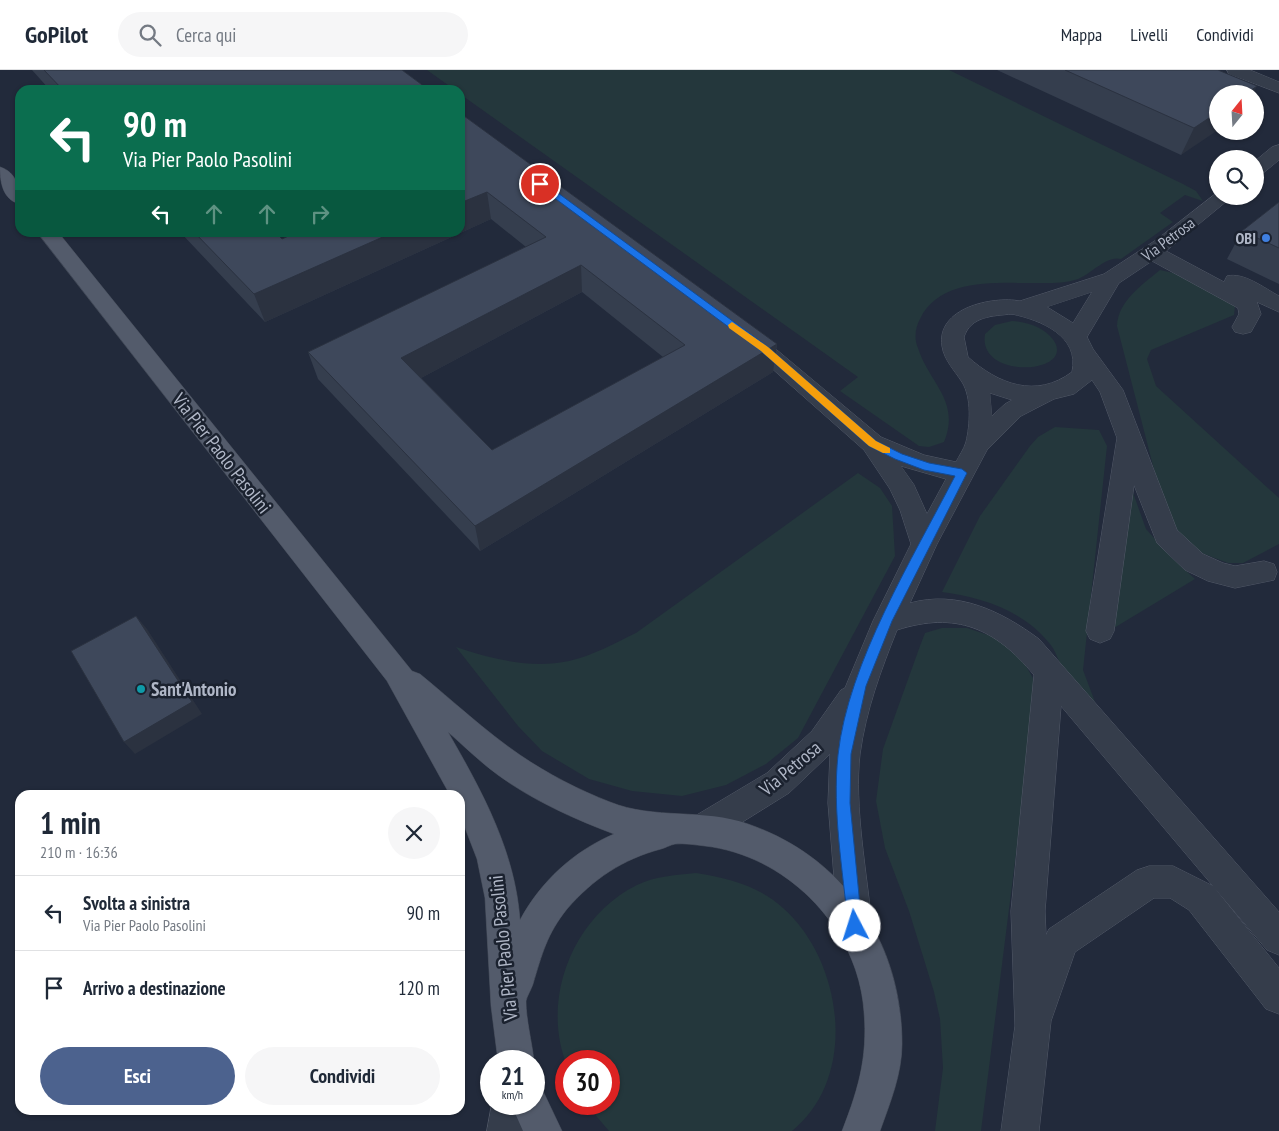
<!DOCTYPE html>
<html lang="it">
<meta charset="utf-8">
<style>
:root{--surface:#fff;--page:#f6f6f7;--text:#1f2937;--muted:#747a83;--line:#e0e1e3;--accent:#4c628e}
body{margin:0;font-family:"PT Sans Narrow",sans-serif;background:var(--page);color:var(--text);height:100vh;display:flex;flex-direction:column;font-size:19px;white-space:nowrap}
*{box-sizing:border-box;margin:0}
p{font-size:16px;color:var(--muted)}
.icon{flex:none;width:28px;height:28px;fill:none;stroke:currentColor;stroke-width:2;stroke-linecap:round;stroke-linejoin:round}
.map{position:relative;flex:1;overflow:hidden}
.panel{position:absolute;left:15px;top:720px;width:450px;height:325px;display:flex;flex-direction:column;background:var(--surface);border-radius:15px;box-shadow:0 1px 4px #0004}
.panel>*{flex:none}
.guide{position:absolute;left:15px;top:15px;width:450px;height:152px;border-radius:15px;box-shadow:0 1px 4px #0004;background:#0b6e4f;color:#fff;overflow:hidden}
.needle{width:32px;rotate:18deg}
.fabs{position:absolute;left:1209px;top:15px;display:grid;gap:10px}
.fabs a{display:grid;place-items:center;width:55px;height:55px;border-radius:50%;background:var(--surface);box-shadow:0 1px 4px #0004;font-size:25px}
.speed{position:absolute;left:480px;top:980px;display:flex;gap:10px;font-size:25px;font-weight:700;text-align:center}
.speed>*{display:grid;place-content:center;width:65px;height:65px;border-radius:50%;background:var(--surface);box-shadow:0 1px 4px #0004;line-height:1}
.speed small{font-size:12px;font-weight:400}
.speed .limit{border:8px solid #d22;background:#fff;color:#111}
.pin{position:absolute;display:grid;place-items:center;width:42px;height:42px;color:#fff;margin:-21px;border:2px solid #fff;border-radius:50%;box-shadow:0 1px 5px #0007}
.me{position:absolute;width:55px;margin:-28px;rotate:355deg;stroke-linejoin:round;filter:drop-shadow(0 0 4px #0008)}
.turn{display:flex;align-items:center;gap:18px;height:105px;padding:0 25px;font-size:22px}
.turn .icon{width:65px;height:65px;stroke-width:2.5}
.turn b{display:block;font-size:35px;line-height:42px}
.lanes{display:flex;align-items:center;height:48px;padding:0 25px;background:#0003;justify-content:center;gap:25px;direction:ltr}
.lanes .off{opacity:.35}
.round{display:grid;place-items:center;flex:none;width:52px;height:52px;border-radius:26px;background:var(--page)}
.summary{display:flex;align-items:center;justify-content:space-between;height:85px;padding:0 25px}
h1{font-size:30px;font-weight:700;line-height:38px}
.cta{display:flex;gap:10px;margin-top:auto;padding:10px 25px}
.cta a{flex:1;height:58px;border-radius:30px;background:var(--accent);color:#fff;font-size:20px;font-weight:700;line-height:58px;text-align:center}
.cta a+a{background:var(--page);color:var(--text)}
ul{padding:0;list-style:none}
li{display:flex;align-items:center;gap:15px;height:75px;padding:0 25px;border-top:1px solid var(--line)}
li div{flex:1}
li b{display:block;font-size:19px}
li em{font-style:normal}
header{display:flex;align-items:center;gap:30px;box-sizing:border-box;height:70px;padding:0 25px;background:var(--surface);border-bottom:1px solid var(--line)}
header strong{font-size:24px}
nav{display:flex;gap:28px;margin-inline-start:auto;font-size:18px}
.search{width:350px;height:45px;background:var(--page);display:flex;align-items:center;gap:12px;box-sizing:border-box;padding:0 18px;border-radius:28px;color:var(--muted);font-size:19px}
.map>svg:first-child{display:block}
.green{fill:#24373c}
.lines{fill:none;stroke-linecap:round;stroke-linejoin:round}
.minor-casing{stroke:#535a69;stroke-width:1}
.major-casing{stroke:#3f4654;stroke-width:1}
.minor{fill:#353d4b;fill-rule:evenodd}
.major{fill:#535b6b;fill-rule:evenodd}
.wall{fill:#353e4e;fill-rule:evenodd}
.shaded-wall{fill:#2b3240}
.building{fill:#3e485b;stroke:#2b3240;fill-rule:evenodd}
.route{fill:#1a73e8;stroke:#114b97}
.slow{fill:#f59e0b}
.shop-dot{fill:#3f7fe0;stroke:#1b222f;stroke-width:2}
.culture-dot{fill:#0f9aa8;stroke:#1b222f;stroke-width:2}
.labels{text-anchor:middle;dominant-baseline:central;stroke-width:5;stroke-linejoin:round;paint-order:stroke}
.far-poi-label{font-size:16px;font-weight:bold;fill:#b0b7c7;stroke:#1b222f;text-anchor:end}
.far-street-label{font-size:16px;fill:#b0b7c7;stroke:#1b222f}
.street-label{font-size:19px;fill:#b0b7c7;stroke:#1b222f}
.poi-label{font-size:19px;font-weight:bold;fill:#b0b7c7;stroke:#1b222f;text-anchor:start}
</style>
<header>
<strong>GoPilot</strong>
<div class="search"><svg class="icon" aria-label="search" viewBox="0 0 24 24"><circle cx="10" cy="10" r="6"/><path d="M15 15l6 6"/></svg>Cerca qui</div>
<nav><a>Mappa</a><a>Livelli</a><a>Condividi</a></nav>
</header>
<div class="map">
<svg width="1279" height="1061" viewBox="0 0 1279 1061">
<rect width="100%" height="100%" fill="#222a3b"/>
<!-- green -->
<path class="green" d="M427,0h522l234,114 13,7 7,10 -18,-6 -25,18 13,9 -52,37c-14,-4 -30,15 -43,20 -11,4 -23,4 -34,4 -40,1 -103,-8 -124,36 -5,9 -6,20 -2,29 11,35 43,53 26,94l-15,5 -10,-1 -79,-55 18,-14 -398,-283v-4h-5z
M1160,200l18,4 57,32 -1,9 -83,35 -4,9 9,27 123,112v46l-36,19h-15l-32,-12 -29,-31 -50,-194c1,-25 25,-41 43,-56z
M1012,251c14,1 28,5 38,15 35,37 -73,47 -65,-2l10,-9z
M1055,357l44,3 8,16 -24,224 12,32c-11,-11 -22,-22 -32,-34 -5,-7 -7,-17 -13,-24 -26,-33 -68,-47 -108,-52l38,-76 50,-70 8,-9z
M858,403l22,15 12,18 3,50 -97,182 -32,26 -40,21 -44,11 -50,-5 -43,-12 -47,-28 -24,-25 -62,-79c35,12 75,22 113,14 23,-5 46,-18 67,-28z
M1127,406l19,53 25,28 24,22 -81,49z
M942,558h25l24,8 19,11 12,12 12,21 -8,94 -45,357h-46l8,-63 -3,-49 -6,-27 -25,-81 -24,-63 -9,-47 7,-52 37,-103 5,-13z
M696,803c32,5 63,13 87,35 60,53 76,169 9,223h-183l-23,-27h23v-43h-43v2c-25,-66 8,-147 71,-178 19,-9 39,-10 59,-12z"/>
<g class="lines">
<defs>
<path id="minor" d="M1227,0h23l29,12v11l-50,-19z
M1279,75v15l-17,14 -7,2v-15l17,-14z
M1218,122v4h15l-67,55 58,31 3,-6c17,-4 37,12 52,20v16l-22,-10 4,12 -10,18 -8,2 -8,-2 -3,-5 7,-13 -1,-6 -86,-47 -33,22 -32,54 6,12 30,41 54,140 26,24 20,9 12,3 29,-5 10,3 3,8 -3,8 -39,8 -27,-7 -23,-11 -28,-27 -23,-58 -20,146 -4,8 -10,4 -10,-4 -4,-8 31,-193 -17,-46 -8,-12 -18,14 -20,5 -33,17 -34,34 -50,94 -27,59c48,-13 91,8 129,36l240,273v43l-12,-5 -206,-244 -16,205 1,24 3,-6 88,-59 12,-4h24l40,20 66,82v46l-13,-5 -77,-99 -19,-12h-16l-79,54 -24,69 -12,110h-38l14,-105 -4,-115 23,-236c-39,-47 -78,-64 -137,-45 -16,40 -31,80 -37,124 -6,52 7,119 12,172l-5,12 -12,5 -12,-5 -5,-12 -10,-123 2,-49 -41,39 -77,48 -11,4 -11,-4 -5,-11 5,-11 77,-46 45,-42 29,-41 4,-2 28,-67 38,-77 -11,-34 -10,-21 -26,-39 -130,-115 3,-5 8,-2 8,2 128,107 43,18 32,7c3,-6 8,-13 10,-20 4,-17 6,-44 -4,-60 -7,-11 -18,-22 -20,-36 -6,-38 50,-50 78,-45l84,-27 52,-34zM1092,222l-19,31 -26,-16zM1012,244c29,6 68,22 60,58 -36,27 -74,12 -104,-15l-4,-20c7,-21 28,-21 48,-23zM990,323l22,7 -7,4 -13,12zM901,396l45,13 -19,35 -13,-29z
M492,1034h38l-5,27h-38z"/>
<path id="major" d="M0,97c17,5 20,22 20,37 -17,-4 -20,-21 -20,-37z
M37,162h21l354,439 8,3c33,27 65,57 100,81 28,19 59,35 90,47 44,18 94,6 138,22 96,33 154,118 154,220 0,30 -12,59 -22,87h-38c18,-46 27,-79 21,-129 -10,-79 -79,-147 -158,-156 -9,-1 -21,-3 -30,-2 -5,1 -10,4 -14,5 -38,10 -68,30 -94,60 -20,25 -25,45 -34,75 -2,6 -6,12 -7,17 0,19 6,41 8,60v1l-36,-1 -7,-55 -6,-108 -8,-39 -17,-44v-20h-10l-63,-114zM448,662c16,14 32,30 50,43 34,25 76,44 116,59 -40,17 -73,47 -94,86 -5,-69 -38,-129 -72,-188z
M534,1017l9,4 19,40h-39l-12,-27h23z"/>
</defs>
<!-- minor casing -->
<use href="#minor" class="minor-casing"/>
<!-- major casing -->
<use href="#major" class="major-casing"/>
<!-- minor -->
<use href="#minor" class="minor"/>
<!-- major -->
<use href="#major" class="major"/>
</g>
<!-- wall -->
<path class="wall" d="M32,0h370l27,20h-379z
M997,0h221l39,16 -76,69z
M460,43l317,231 -4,28 -293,179 -162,-172 -10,-27 218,-105 -35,-28 -226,103 -85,-90h95l7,7 178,-7zM582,222l81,65 -171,93 -71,-72z
M1279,132v82l-52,-25 15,-28z"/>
<!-- shaded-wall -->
<path class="shaded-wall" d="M1257,16l-4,8h-7z
M1218,42v18l-37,25 13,-27z
M487,122l4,27 -226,103 -11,-28 140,-62h66v-29z
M581,195l1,27 -174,93 -7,-27z
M777,274l-4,28 -293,179 -5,-25z
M136,546l11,13 55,85 -67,40 -11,-12z"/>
<!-- building -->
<path class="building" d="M44,0h358l27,20h-366z
M1065,0h153l39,16 -11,8h-28v18l-24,16z
M460,43l317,231 -302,182 -167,-174 238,-115 -59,-45 -27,11zM581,195l104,80 -193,105 -91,-92z
M1279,132v46l-37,-17z
M194,162h81l7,7 15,-7h97l-140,62z
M136,546l56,86 -68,40 -53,-91z"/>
<!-- route -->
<path class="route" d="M537,112h6l225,165 108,94 26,13 27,9 33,6 5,4 -75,148 -26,65 -15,68 -1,49 12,123 -2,5 -5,2 -5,-2 -2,-5c-5,-56 -16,-115 -10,-171 10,-92 75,-197 117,-279l-31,-6 -29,-11 -26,-13 -108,-95 -224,-166z"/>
<!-- slow -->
<path class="slow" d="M732,252l36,25 108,94 14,7v5h-7l-14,-7 -108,-95 -32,-23 -1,-3z"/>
<!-- markers -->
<circle class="shop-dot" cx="1266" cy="168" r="5"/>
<circle class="culture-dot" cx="141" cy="619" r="5"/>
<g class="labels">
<!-- far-poi labels -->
<g class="far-poi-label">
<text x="1256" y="168">OBI</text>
</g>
<!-- far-street labels -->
<g class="far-street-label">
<text transform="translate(1168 169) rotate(-37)">Via Petrosa</text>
</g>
<!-- street labels -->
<g class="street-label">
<text transform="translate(222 383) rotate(52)">Via Pier Paolo Pasolini</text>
<text transform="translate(790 698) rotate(-40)">Via Petrosa</text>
<text transform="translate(503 878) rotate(-96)">Via Pier Paolo Pasolini</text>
</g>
<!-- poi labels -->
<g class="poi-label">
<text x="151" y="619">Sant'Antonio</text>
</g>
</g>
</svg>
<div class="fabs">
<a><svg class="needle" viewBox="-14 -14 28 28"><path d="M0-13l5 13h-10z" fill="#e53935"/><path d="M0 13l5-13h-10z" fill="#747a83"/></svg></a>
<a><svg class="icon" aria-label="search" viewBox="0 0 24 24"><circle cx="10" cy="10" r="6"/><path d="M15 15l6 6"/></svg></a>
</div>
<div class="speed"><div>21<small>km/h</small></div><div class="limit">30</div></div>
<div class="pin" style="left:540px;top:114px;background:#d93025"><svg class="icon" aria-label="arrive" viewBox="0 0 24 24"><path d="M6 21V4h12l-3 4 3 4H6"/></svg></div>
<svg class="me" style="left:855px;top:856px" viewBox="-20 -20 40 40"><circle r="19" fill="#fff"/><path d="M0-13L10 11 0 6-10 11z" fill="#1a73e8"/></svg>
<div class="guide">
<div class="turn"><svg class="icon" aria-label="left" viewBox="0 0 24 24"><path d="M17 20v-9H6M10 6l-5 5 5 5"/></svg><div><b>90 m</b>Via Pier Paolo Pasolini</div></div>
<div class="lanes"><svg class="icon" aria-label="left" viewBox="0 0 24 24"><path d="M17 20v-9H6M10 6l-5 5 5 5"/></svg><svg class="icon off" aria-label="ahead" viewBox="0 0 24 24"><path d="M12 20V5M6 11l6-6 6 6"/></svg><svg class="icon off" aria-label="ahead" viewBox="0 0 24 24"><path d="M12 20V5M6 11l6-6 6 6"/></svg><svg class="icon off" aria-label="right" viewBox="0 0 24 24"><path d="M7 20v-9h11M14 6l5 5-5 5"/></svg></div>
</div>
<section class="panel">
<div class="summary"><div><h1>1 min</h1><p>210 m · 16:36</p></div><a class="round"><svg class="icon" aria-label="close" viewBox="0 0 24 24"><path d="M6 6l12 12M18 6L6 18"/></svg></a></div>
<ul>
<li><svg class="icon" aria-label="left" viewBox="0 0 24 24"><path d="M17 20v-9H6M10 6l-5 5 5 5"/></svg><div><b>Svolta a sinistra</b><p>Via Pier Paolo Pasolini</p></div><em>90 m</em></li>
<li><svg class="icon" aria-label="arrive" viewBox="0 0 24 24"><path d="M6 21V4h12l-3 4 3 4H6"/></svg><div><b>Arrivo a destinazione</b></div><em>120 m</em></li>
</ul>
<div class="cta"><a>Esci</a><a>Condividi</a></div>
</section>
</div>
